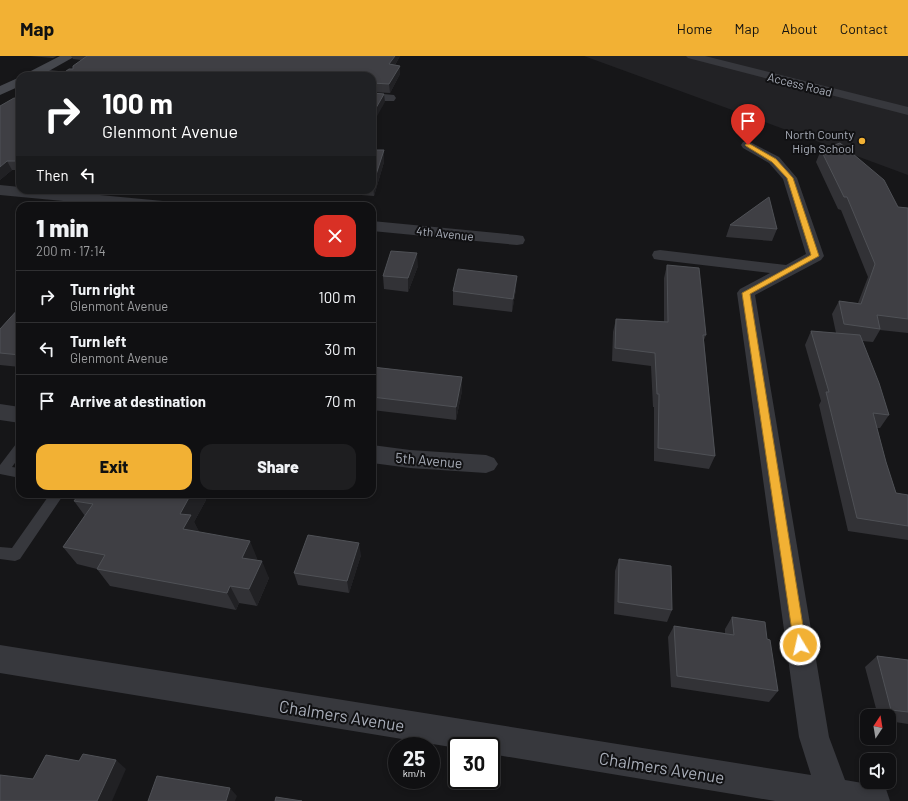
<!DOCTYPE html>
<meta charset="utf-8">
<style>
:root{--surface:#101012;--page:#1e1e20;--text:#f1f3f6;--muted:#9c9d9f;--line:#303032;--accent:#f2b134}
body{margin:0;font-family:Barlow,sans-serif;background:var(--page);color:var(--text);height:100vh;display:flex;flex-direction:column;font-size:15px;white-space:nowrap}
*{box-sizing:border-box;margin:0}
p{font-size:13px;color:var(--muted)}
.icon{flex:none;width:22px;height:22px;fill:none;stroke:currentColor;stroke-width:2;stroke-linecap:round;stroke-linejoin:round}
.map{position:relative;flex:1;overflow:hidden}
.sheet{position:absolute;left:16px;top:146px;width:360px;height:296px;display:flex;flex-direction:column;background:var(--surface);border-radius:12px;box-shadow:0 2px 6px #0003,0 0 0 1px var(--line)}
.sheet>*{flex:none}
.guide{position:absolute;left:16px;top:16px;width:360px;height:122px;border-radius:12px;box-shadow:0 2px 6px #0003,0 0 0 1px var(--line);background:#202124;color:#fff;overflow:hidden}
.needle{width:26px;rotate:12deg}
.fabs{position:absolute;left:860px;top:653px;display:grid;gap:8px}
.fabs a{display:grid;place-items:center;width:36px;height:36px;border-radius:8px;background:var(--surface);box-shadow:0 2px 6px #0003,0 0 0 1px var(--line);font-size:20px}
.speed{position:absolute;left:388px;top:681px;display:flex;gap:8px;font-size:20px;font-weight:700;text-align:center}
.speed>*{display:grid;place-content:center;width:52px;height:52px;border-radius:50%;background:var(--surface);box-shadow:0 2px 6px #0003,0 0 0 1px var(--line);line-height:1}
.speed small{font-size:10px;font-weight:400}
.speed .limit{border:2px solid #111;border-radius:6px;background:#fff;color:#111}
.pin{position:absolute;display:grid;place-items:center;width:34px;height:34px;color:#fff;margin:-41px -17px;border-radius:50% 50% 50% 0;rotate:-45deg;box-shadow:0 0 4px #0007}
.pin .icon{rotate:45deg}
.me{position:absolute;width:44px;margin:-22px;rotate:351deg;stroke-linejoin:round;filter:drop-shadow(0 0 3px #0008)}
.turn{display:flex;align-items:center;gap:14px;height:84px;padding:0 20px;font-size:18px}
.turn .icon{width:52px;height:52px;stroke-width:2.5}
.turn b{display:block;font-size:28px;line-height:34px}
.then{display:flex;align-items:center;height:38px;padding:0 20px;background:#0003;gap:8px;font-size:15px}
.round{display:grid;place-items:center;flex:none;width:42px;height:42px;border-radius:12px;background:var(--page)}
.head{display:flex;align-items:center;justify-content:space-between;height:68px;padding:0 20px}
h1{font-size:24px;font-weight:800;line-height:30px}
.action{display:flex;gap:8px;margin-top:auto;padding:8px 20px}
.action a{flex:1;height:46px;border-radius:12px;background:var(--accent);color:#111;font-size:16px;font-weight:800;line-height:46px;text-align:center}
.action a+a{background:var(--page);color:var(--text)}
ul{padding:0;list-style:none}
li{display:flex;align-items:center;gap:12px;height:52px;padding:0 20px;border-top:1px solid var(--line)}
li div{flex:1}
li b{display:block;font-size:15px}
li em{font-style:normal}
header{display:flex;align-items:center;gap:24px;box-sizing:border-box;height:56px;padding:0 20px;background:var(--accent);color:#111}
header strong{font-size:19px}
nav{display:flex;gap:22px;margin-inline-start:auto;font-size:14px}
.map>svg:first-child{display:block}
.built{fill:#222225}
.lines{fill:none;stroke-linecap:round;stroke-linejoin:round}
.service{fill:#37383d;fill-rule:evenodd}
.minor{fill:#37383d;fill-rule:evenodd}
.secondary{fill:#45474d;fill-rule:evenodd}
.wall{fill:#323236}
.shaded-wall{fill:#212124}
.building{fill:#3f3f44;stroke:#4f5156}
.route{fill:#f2b134;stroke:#9d7322}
.poi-dot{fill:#f2b134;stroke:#111113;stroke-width:1.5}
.labels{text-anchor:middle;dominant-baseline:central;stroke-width:4;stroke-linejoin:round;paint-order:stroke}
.far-street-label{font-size:12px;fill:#a8adb8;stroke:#111113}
.far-poi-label{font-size:12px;fill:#a8adb8;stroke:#111113;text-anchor:end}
.street-label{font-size:14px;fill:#a8adb8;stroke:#111113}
.near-street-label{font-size:17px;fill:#a8adb8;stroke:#111113}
</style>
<header>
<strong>Map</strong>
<nav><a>Home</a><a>Map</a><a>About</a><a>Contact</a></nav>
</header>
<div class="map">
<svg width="908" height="745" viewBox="0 0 908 745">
<rect width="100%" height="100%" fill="#161618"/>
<!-- built -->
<path class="built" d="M584,0h324v119l-184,-68z"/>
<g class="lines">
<!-- service -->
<path class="service" d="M20,386v14l-8,11 8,1v10l-20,-4v-9l16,-21z
M50,438h14l-44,65 -5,2 -15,-2v-12l12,1z"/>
<!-- minor -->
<path class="minor" d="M686,0h19l203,51v8l-220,-57z
M37,13l32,3 4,1 2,3 -42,-1 -2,-2 2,-2z
M372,37l22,2 2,3 -2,3h-22z
M748,85l31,16 18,21 27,78 -3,4 -66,35 74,442 16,43 29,5 12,4 4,12h-115l-284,-47v-8h-34v2l-457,-75v-28l811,130 -12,-38 -62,-444 3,-4 30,-16 -110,-13 -6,-1 -2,-4 2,-4 6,-1 126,15 20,-11 -23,-75 -14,-16 -26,-15 -2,-3 2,-3z
M0,129l20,2v3h27l116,11 6,2 2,3h-55l-116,-11z
M372,165l145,14 6,1 2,4 -2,4 -6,1 -145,-14z
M0,348l20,3v16l-20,-3z
M372,389l38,5 76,5 8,3 4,6 -4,6 -8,3 -76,-5 -38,-5z"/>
<!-- secondary -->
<path class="secondary" d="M60,0h14l-2,2 -32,18h-15l2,-3z
M20,21v9l-20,9v-9z"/>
</g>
<!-- wall -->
<path class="wall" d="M30,0h27l-4,2z
M71,0h329l-5,9 5,1v8l-10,19 -18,-1v-16l-299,-7 8,-9 -8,-1z
M20,43v71h-8l-12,10z
M372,94l12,12 -10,34 -50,-4v-2h48z
M821,94l77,57 10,1v125l-28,-3 -7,12 -11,-1 27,74 -9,13h-3l9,34 10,31 12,2v45l-60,-9 -29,-126 2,-4 -16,-56 6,-14 25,2 -4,-19 7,-13 19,2 10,-26 -27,-67 -3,-1 -22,-47z
M730,169l47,4 -5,12 -46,-4z
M667,209l39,70 -2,5 11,116 -6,13 -55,-8v-54h-1l-2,-41 -39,-5 1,-29 3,-13 48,3v-44z
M418,210l-10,26 -24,-3 -1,-13z
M516,233l-4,23 -59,-7v-14z
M20,251v60l-20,-2v-36z
M372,311l90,10v14l-6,29 -84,-10z
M79,438h124l3,6 -12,22 5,10 58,26 -1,2 13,18 -12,28 -18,-3 -3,7 -126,-24 -13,-17 -20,-5 -14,-17 22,-31 -11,-15z
M361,499l-12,38 -51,-8 -4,-12z
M619,503l53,51 -5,12 -53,-8 1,-43z
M732,561l35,22 11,52 -9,11 -98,-15 -3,-50 6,-11 51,7v-4z
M877,600l31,4v64l-19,-3v-5h-11l-13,-49z"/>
<!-- shaded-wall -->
<path class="shaded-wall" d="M395,0h5l-10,17 -1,-9z
M400,10v8l-10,19 -1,-9z
M384,38l1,8 -13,23v-10z
M384,94v12l-10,34 -1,-12z
M7,105l5,9 -12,10v-13z
M417,197l1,13 -10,26v-14z
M517,220l-1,13 -4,23 1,-13z
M462,321v14l-6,29v-13z
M189,438h14l3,6 -12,22 6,11 -17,-4 -3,-15z
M250,485l7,17 -7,17 -8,-17z
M359,487l2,12 -12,38 -2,-12z
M262,505l7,17 -12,28 -8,-17z
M230,530l9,17 -3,7 -9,-17z
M116,704l10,9 -14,32h-15z
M230,732l7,8 -2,5h-9z"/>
<!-- building -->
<path class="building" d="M87,0h308l-6,8 11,2 -11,18 -17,-1v-7h-313l10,-7h4v-3z
M372,37l12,1 -12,21z
M14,42l6,1v62h-13l-7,6v-61z
M840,87l44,37 14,27 10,1v111l-31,-4 3,14 -36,-5 -5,-23 22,3 14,-40 -28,-67h-3l-23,-47z
M372,94h12l-11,34h-1z
M769,141l8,32 -47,-4z
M391,195l26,2 -9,25 -25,-2z
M667,209l32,3 7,67h-3l12,121 -57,-8 1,-54h-2l-2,-41 -40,-5 1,-29 52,3z
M458,213l59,7 -4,23 -60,-8z
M20,251v48l-20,-2v-24z
M811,275l49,4 19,48 10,32 -16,-2 13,49 10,31 12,2v31l-51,-8 -31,-126h3z
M372,311l90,10 -6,30 -84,-10z
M79,438h112l-11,20 11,1 -8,14 67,12 -8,17 20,3 -13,28 -19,-3 -3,7 -130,-24 8,-14 -42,-8 30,-43 -19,-3z
M308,479l51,8 -12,38 -53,-8z
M619,503l52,7 1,44 -54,-8z
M732,561l33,5 2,17 3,1 8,51 -101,-15 -3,-50 60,9z
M877,600l31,4v52l-17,-2z
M83,698l33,6 -19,41h-97v-26l33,4 13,-24 33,6z
M157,720l73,12 -4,13h-78z
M276,741l26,4h-27z"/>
<!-- route -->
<path class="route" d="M748,87l28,16 17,19 26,78 -69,38 56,351 -2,4 -4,2 -4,-2 -2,-4 -52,-352 69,-38 -24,-77 -15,-16 -26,-16 -1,-1z"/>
<!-- markers -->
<circle class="poi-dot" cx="862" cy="85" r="4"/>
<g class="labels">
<!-- far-street labels -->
<g class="far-street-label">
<text transform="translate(800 28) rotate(14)">Access Road</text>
<text transform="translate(445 177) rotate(6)">4th Avenue</text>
</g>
<!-- far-poi labels -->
<g class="far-poi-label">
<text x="854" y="78">North County<tspan x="854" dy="14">High School</tspan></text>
</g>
<!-- street labels -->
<g class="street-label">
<text transform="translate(429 404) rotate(5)">5th Avenue</text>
</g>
<!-- near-street labels -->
<g class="near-street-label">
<text transform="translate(342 659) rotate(9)">Chalmers Avenue</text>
<text transform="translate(662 711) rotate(9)">Chalmers Avenue</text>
</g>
</g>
</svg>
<div class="fabs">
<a><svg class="needle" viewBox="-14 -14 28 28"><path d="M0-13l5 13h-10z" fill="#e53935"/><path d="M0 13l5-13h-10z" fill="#9c9d9f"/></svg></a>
<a><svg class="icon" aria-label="sound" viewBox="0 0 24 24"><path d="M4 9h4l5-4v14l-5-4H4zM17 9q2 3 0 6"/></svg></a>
</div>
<div class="speed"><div>25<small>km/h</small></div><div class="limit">30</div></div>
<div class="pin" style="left:748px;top:89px;background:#d93025"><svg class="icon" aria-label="arrive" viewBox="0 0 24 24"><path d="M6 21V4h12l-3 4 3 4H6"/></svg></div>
<svg class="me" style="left:800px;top:589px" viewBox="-20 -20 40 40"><circle r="17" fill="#f2b134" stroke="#fff" stroke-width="3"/><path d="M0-11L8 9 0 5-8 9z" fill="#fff"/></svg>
<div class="guide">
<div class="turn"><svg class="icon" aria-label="right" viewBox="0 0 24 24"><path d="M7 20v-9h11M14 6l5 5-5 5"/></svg><div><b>100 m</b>Glenmont Avenue</div></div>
<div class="then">Then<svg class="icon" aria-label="left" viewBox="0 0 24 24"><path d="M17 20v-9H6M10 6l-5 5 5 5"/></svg></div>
</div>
<section class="sheet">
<div class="head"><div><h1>1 min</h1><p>200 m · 17:14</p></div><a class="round" style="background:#d93025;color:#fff"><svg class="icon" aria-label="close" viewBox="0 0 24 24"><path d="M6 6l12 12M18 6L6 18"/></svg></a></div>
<ul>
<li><svg class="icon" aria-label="right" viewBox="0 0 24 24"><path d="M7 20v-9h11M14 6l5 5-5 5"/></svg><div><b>Turn right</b><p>Glenmont Avenue</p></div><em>100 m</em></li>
<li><svg class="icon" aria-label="left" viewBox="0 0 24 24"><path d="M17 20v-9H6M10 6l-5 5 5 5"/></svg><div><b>Turn left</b><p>Glenmont Avenue</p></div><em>30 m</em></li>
<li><svg class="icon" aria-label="arrive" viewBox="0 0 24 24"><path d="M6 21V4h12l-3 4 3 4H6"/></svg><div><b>Arrive at destination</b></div><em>70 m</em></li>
</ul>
<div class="action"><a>Exit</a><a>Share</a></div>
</section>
</div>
